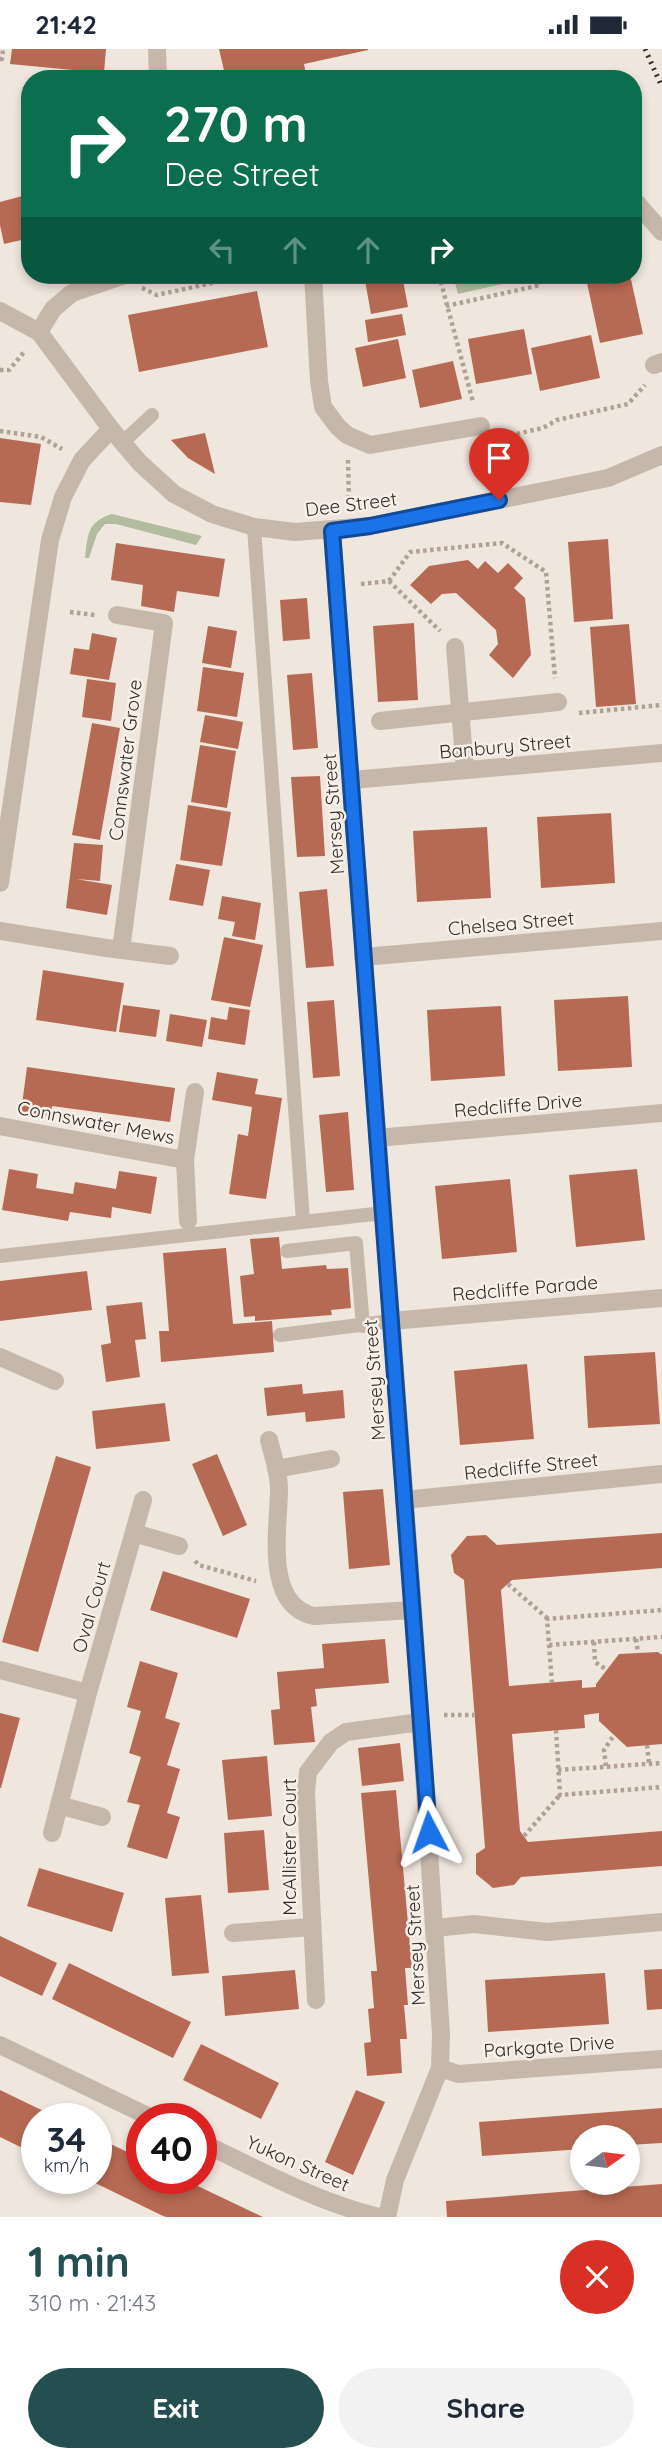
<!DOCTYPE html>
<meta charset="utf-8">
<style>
:root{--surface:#fff;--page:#f2f2f3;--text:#1f2937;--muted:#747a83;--accent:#244e50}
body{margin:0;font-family:Quicksand,sans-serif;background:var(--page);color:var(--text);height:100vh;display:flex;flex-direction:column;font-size:26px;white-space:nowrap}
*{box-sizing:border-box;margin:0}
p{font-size:23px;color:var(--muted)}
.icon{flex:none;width:38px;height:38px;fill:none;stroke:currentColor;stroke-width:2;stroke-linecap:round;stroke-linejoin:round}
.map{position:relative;height:2168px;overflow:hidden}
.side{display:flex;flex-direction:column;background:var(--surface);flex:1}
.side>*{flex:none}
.hud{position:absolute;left:21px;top:21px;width:621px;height:214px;border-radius:28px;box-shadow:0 4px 10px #0003;background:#0b6e4f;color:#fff;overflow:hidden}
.needle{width:46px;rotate:76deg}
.tools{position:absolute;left:570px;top:2076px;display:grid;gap:14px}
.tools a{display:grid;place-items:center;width:70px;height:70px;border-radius:50%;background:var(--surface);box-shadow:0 4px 10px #0003;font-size:35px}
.speed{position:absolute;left:21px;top:2054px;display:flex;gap:14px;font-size:35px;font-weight:700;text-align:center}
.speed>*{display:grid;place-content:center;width:91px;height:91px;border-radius:50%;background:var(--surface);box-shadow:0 4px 10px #0003;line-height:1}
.speed small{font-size:18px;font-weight:400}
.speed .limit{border:10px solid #d22;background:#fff;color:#111}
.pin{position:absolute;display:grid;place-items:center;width:60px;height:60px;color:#fff;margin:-72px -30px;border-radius:50% 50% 50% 0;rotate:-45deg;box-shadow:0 0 7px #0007}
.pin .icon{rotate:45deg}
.me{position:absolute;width:77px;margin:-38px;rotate:356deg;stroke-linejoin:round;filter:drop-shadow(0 0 5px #0008)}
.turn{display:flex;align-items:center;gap:24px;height:147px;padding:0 28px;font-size:32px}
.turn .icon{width:91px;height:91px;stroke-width:2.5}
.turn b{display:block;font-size:49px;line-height:60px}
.lanes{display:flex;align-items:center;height:66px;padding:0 28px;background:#0003;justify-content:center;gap:35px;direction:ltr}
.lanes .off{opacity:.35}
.round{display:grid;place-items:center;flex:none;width:74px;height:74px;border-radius:37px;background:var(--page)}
.head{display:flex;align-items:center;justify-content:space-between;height:119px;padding:0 28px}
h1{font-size:42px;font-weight:700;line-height:52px;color:var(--accent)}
.button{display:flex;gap:14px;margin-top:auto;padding:14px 28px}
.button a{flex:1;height:80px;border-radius:42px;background:var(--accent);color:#fff;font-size:28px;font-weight:700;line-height:80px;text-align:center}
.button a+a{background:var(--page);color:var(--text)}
.status{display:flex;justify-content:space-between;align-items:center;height:49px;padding:0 35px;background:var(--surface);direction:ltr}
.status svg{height:19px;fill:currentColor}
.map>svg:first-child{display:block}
.green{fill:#b3bc9f}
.building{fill:#b76a53}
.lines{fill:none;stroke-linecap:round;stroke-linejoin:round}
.path{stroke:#b1a195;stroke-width:4.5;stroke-dasharray:3.5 3.5;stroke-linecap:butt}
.service{stroke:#c6b7ab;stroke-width:14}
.minor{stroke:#c6b7ab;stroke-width:18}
.tertiary{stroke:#c6b7ab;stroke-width:18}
.rail{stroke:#342c29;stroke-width:5;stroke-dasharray:2 5;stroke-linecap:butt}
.route-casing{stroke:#114b97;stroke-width:18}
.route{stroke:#1a73e8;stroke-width:12}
.labels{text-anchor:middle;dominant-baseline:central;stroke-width:5;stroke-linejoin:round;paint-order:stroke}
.street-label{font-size:19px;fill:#342c29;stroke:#f7f0e9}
</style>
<div class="status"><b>21:42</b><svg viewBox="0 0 49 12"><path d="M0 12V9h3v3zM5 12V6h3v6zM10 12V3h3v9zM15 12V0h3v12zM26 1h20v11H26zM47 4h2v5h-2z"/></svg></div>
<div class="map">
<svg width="662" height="2168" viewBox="0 0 662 2168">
<rect width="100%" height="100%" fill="#efe6dd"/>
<!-- green -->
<path class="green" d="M453,226h70l1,4 -66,15z
M112,465l90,22 -6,9 -80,-21h-11l-8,10 -8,24h-4c3,-24 2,-36 27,-44z"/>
<!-- building -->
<path class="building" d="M12,0h94l-2,24 -94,-9z
M219,0h149v1l-64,14 3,15h-81z
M30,145v44l-26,6 -4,-19v-23z
M364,226h38l6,32 -37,7z
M625,226h5l13,59 -43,9 -13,-60z
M257,242l11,56 -129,25 -11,-57z
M402,265l4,21 -38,7 -3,-22z
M524,280l8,45 -56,10 -8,-45z
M591,286l9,43 -60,13 -9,-43z
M398,290l8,39 -43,9 -8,-39z
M453,312l9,38 -42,9 -8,-38z
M205,384l10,41 -27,-16 -17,-18z
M0,389l41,6 -10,61 -31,-3z
M608,490l5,80 -39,3 -6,-80z
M116,494l109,16 -6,38 -42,-6 -3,21 -33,-6 2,-21 -32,-5z
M468,511l10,9 7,-8 13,12 10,-10 15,15 -9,10 11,10 6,57 -18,23 -24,-23 9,-11 -2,-14 -40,-37 -14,1 -11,10 -21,-19 19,-19z
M307,549l3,41 -27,2 -3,-41z
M414,574l4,77 -40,2 -5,-76z
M629,575l7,80 -40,3 -6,-80z
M208,577l29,5 -6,37 -29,-5z
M92,584l25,5 -8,42 -39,-6 4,-26 15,2z
M203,618l41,6 -7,44 -40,-6z
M312,624l6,75 -25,2 -6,-75z
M87,630l29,4 -5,38 -29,-4z
M205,666l38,7 -5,27 -38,-7z
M92,674l28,5 -20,112 -28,-5z
M200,696l36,6 -9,57 -36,-6z
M320,727l5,80 -28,1 -6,-80z
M188,756l43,7 -9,54 -42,-6z
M611,764l4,70 -74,5 -4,-71z
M487,778l4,71 -74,4 -4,-71z
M74,794l29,2 -3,36 -24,-2 36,6 -5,30 -41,-7z
M176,815l34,6 -7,36 -34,-6z
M327,840l7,77 -28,2 -7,-76z
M222,847l39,7 -6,37 -23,-4 3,-14 -17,-3z
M224,888l39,8 -13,62 -39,-7z
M43,921l81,13 -8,49 -80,-12z
M628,947l4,71 -74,4 -4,-71z
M334,951l6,76 -27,2 -6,-76z
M123,956l37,5 -4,27 -37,-5z
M501,957l4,70 -74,5 -4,-71z
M229,958l21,3 -5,35 -37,-6 3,-22 16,3z
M170,965l37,6 -5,27 -36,-6z
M27,1018l148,21 -5,34 -118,-16 -1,11 -30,-5z
M217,1023l41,7 -3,15 27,4 -16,101 -37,-5 9,-60 10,2 4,-29 -40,-7z
M348,1063l6,78 -28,2 -7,-77z
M9,1120l29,5 -2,14 37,6 2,-12 41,7 3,-18 38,6 -6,37 -39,-7 -1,11 -41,-6 -2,9 -66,-11z
M637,1120l8,71 -69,7 -7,-72z
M510,1130l7,73 -75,7 -7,-73z
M279,1188l3,32 44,-4 1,4 21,-1 3,40 -20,2 1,5 -77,6v-5l-11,1 -4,-41 14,-2 -4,-35z
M226,1199l7,76 39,-3 2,31 -113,10 -2,-31h10l-6,-78z
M87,1222l5,39 -92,11v-40z
M142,1253l4,37 -11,1 5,37 -34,5 -5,-37 10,-2 -5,-37z
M655,1303l5,72 -72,4 -4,-72z
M527,1315l7,75 -74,6 -6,-74z
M302,1335l1,10 40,-4 2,28 -39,4 -1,-10 -38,4 -3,-28z
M165,1354l5,38 -74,8 -4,-38z
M217,1405l30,71 -24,11 -31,-72z
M56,1407l35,11 -53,185 -36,-10z
M383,1440l7,76 -41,4 -6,-77z
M662,1484v35l-150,12 -11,10 8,96 73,-6v8l14,-1v-3l23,-30 39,-2 4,3v89l-35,3 -28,-26v-8l-15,2 1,13 -73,6 8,97 8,11 134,-11v35l-141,11 -7,8 -21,3 -17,-14v-20l9,-6 -21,-268 -10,-7 -3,-18 16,-19 19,-1 11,10z
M163,1522l87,28 -13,39 -87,-28z
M385,1590l4,44 -74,6 2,17 -6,1 4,35 -41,3 -3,-35 9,-1 -3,-37 47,-4 -2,-24z
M140,1612l38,12 -13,45 15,5 -13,42 13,4 -13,44 13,4 -13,42 -40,-12 13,-42 -13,-3 14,-45 -12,-4 12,-42 -14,-4z
M0,1664l20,5 -19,70h-1z
M400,1694l4,38 -42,5 -4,-38z
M267,1707l5,60 -44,4 -6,-60z
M396,1741l16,178h-7l3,37h-4l3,34h-7l2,34 -35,3 -3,-33 7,-1 -3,-33 6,-1 -3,-37h6l-16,-178z
M264,1781l5,60 -41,3 -4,-60z
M39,1819l85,25 -12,39 -85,-26z
M201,1846l8,78 -37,3 -7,-78z
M0,1887l57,27 -15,33 -42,-20z
M69,1914l122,59 -18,36 -121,-59z
M662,1920v40l-15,1 -3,-40z
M295,1921l4,39 -74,7 -3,-40z
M605,1924l4,51 -121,8 -3,-52z
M201,1995l78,39 -18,36 -78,-39z
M0,2041l60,29h-23v36l-37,-18z
M356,2041l29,12 -32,73 -28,-13z
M662,2059v35l-34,2v-8h-45v12l-101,7 -3,-34z
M96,2088l46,22v20h41l80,38h-97l-5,-2 -74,-36h9z
M662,2135v33h-215l-1,-16z"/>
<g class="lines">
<!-- path -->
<path class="path" d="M0,10h2l1,-10
M439,226l34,127
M142,239l15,7 92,-20
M446,257l95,-21 -2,-10
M0,321h9l16,-19
M0,382l41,6 21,12
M503,382l13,3 27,-6 14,-8 71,-16 17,-19
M348,411l1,41
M389,532l21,-29 92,-9 44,29 9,106
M361,535l28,-3 51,50
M70,563l25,3
M579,664l83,-8
M195,1512l4,4 57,16
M508,1535l39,34
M636,1590l2,14
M594,1593l1,20 12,8
M549,1596l113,-8
M552,1634l-5,-64 115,-9
M444,1666h30
M556,1681l4,65 102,-8
M647,1696l2,19
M606,1717l-2,-16 10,-15
M558,1721l104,-7
M524,1787l36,-41"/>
<!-- service -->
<path class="service" d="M123,393l29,-27
M254,478l49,694
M287,1202l69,-8 7,83
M0,1207l383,-43
M280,1286l111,-14"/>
<!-- minor -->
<path class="minor" d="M157,0l1,30
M634,151l28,32
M313,226l6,106 4,26 15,20 9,8 23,10 111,-19
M39,283l14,-23 19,-16 53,-18
M654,316l8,-3
M117,566l47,8 -43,327
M455,598l10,123
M380,672l178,-19
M352,731l310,-27
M0,834l50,-343 13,-43 19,-37 29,-31
M0,882l106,17 64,8
M363,908l299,-26
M0,1077l185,34
M377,1089l285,-25
M188,1172l-3,-61 10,-68
M391,1272l271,-23
M0,1308l55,24
M269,1391c4,16 10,33 10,49 0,38 -16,116 35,127l99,-6
M276,1420l55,-10
M404,1451l258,-26
M134,1484l45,13
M0,1621l88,23
M59,1756l43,12
M52,1784l36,-140 55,-193
M435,1879l39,-4 73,8 115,-10
M233,1884l78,-6
M316,1951l-10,-207 2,-21 23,-30 15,-10 75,-10
M0,1996l154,74
M440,2019l18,6 204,-15
M201,2093c58,28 116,60 178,75"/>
<!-- tertiary -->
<path class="tertiary" d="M0,262l39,21 72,97 29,34 34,31 38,20 42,13 41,5 75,-6 238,-48 54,-23
M332,482l83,1106 26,397 -1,34 -45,112 -8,37"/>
<!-- rail -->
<path class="rail" d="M645,0l17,38"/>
</g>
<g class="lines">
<defs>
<path id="route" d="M429,1783l-97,-1301 38,-5 129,-26"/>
</defs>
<!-- route casing -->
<use href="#route" class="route-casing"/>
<!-- route -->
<use href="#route" class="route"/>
</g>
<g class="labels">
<!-- street labels -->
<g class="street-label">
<text transform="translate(351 455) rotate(-7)">Dee Street</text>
<text transform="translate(505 697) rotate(-5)">Banbury Street</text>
<text transform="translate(125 711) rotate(-83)">Connswater Grove</text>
<text transform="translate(333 765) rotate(-94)">Mersey Street</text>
<text transform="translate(511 874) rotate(-5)">Chelsea Street</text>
<text transform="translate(518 1056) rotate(-5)">Redcliffe Drive</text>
<text transform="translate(96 1073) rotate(11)">Connswater Mews</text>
<text transform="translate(525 1239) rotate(-5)">Redcliffe Parade</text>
<text transform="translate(374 1331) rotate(-94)">Mersey Street</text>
<text transform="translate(531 1417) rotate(-6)">Redcliffe Street</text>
<text transform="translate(91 1558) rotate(-74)">Oval Court</text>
<text transform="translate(289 1798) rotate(-90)">McAllister Court</text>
<text transform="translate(415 1896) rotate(-93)">Mersey Street</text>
<text transform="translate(549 1997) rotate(-4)">Parkgate Drive</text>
<text transform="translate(298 2114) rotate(24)">Yukon Street</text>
</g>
</g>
</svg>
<div class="tools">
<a><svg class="needle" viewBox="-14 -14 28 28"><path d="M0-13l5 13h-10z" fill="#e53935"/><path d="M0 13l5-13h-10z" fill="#747a83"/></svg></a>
</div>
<div class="speed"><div>34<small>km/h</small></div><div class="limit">40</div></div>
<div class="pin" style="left:499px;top:451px;background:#d93025"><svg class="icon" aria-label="arrive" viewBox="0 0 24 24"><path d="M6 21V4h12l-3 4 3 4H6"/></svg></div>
<svg class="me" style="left:429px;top:1783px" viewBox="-20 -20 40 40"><path d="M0-17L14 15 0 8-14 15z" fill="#1a73e8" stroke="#fff" stroke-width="4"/></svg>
<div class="hud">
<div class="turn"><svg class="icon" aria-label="right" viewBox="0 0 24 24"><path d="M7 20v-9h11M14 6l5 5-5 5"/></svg><div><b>270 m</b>Dee Street</div></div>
<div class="lanes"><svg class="icon off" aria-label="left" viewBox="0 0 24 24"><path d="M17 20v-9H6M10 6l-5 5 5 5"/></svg><svg class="icon off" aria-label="ahead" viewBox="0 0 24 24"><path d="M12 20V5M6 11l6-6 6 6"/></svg><svg class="icon off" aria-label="ahead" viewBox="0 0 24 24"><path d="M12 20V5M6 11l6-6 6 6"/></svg><svg class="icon" aria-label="right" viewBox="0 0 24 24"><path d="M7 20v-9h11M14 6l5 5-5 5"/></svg></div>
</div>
</div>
<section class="side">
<div class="head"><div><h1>1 min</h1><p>310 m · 21:43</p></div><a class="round" style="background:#d93025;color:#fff"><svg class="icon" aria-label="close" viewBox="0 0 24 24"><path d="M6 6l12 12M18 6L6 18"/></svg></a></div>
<div class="button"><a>Exit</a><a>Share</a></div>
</section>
